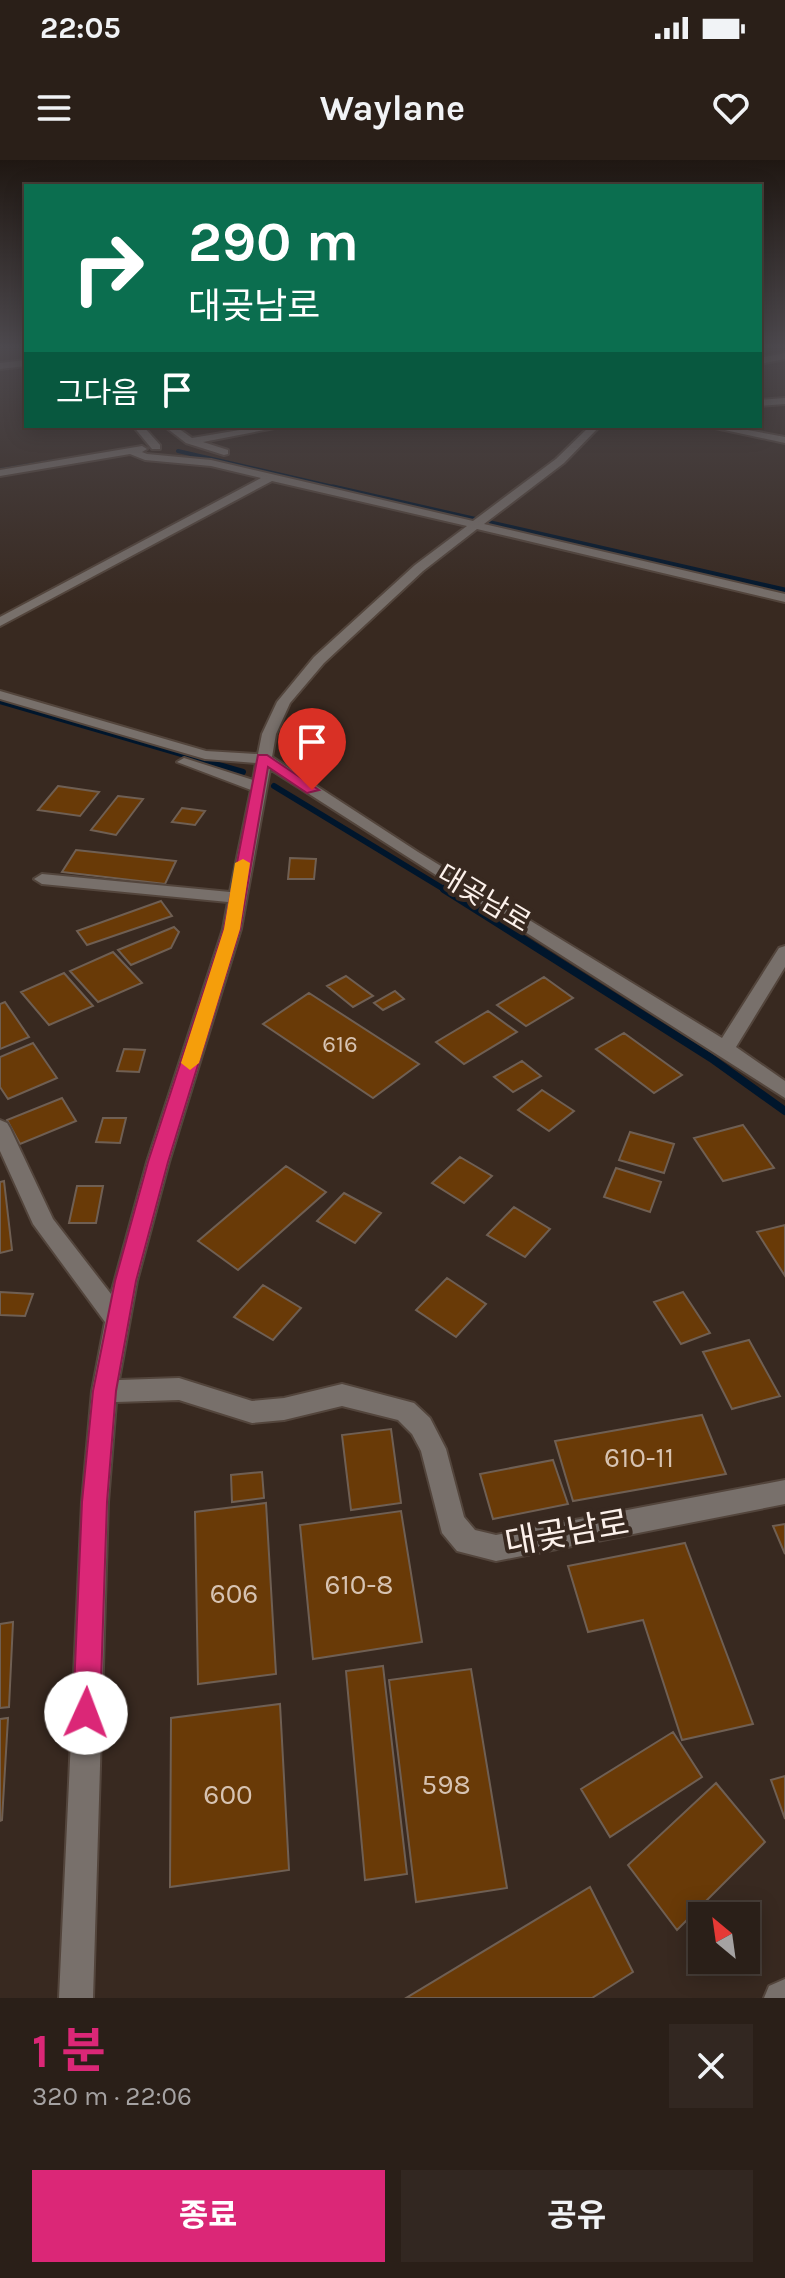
<!DOCTYPE html>
<html lang="ko">
<meta charset="utf-8">
<style>
:root{--surface:#2a1f18;--page:#322721;--text:#f1f3f6;--muted:#a5a2a2;--line:#463d37;--accent:#db2777}
body{margin:0;font-family:Karla,"Noto Sans KR",sans-serif;background:var(--page);color:var(--text);height:100vh;display:flex;flex-direction:column;font-size:30px;white-space:nowrap}
*{box-sizing:border-box;margin:0}
p{font-size:26px;color:var(--muted)}
.icon{flex:none;width:44px;height:44px;fill:none;stroke:currentColor;stroke-width:2;stroke-linecap:round;stroke-linejoin:round}
.map{position:relative;height:1838px;overflow:hidden}
.details{display:flex;flex-direction:column;background:var(--surface);flex:1}
.details>*{flex:none}
.banner{position:absolute;left:24px;top:24px;width:738px;height:244px;border-radius:0px;box-shadow:0 4px 20px #0003,0 0 0 2px var(--line);background:#0b6e4f;color:#fff;overflow:hidden}
.needle{width:52px;rotate:331deg}
.buttons{position:absolute;left:688px;top:1742px;display:grid;gap:16px}
.buttons a{display:grid;place-items:center;width:72px;height:72px;border-radius:0px;background:var(--surface);box-shadow:0 4px 20px #0003,0 0 0 2px var(--line);font-size:40px}
.pin{position:absolute;display:grid;place-items:center;width:68px;height:68px;color:#fff;margin:-82px -34px;border-radius:50% 50% 50% 0;rotate:-45deg;box-shadow:0 0 8px #0007}
.pin .icon{rotate:45deg}
.me{position:absolute;width:88px;margin:-44px;rotate:2deg;stroke-linejoin:round;filter:drop-shadow(0 0 6px #0008)}
.turn{display:flex;align-items:center;gap:28px;height:168px;padding:0 32px;font-size:36px}
.turn .icon{width:104px;height:104px;stroke-width:2.5}
.turn b{display:block;font-size:56px;line-height:68px}
.then{display:flex;align-items:center;height:76px;padding:0 32px;background:#0003;gap:16px;font-size:30px}
.round{display:grid;place-items:center;flex:none;width:84px;height:84px;border-radius:0px;background:var(--page)}
.summary{display:flex;align-items:center;justify-content:space-between;height:136px;padding:0 32px}
h1{font-size:48px;font-weight:700;line-height:60px;color:var(--accent)}
.action{display:flex;gap:16px;margin-top:auto;padding:16px 32px}
.action a{flex:1;height:92px;border-radius:0px;background:var(--accent);color:#fff;font-size:32px;font-weight:700;line-height:92px;text-align:center}
.action a+a{background:var(--page);color:var(--text)}
.status{display:flex;justify-content:space-between;align-items:center;height:56px;padding:0 40px;background:var(--surface);direction:ltr}
.status svg{height:22px;fill:currentColor}
header{display:flex;justify-content:space-between;align-items:center;height:104px;padding:0 32px;background:var(--surface);font-size:36px;font-weight:700}
.map>svg:first-child{display:block}
.lines{fill:none;stroke-linecap:round;stroke-linejoin:round}
.stream-far3{stroke:#00162c;stroke-width:4}
.stream-far2{stroke:#00162c;stroke-width:5}
.stream-far1{stroke:#00162c;stroke-width:6}
.stream{stroke:#00162c;stroke-width:8}
.building{fill:#693a07;stroke:#6f5f53;stroke-width:2}
.minor-casing{stroke:#53453c;stroke-width:4}
.minor{fill:#78706b;fill-rule:evenodd}
.route{fill:#db2777;stroke:#8e194d;stroke-width:2}
.slow{fill:#f59e0b}
.labels{text-anchor:middle;dominant-baseline:central;stroke-width:8;stroke-linejoin:round;paint-order:stroke}
.number-label{font-size:24px;fill:#d7c3b2}
.street-label{font-size:28px;fill:#fcf1eb;stroke:#382920}
.near-number-label{font-size:28px;fill:#d7c3b2}
.near-street-label{font-size:34px;fill:#fcf1eb;stroke:#382920}
</style>
<div class="status"><b>22:05</b><svg viewBox="0 0 49 12"><path d="M0 12V9h3v3zM5 12V6h3v6zM10 12V3h3v9zM15 12V0h3v12zM26 1h20v11H26zM47 4h2v5h-2z"/></svg></div>
<header><svg class="icon" aria-label="menu" viewBox="0 0 24 24"><path d="M4 6h16M4 12h16M4 18h16"/></svg>Waylane<svg class="icon" aria-label="heart" viewBox="0 0 24 24"><path d="M12 20l-8-8c-3-5 5-10 8-4 3-6 11-1 8 4z"/></svg></header>
<div class="map">
<svg width="785" height="1838" viewBox="0 0 785 1838">
<rect width="100%" height="100%" fill="#382920"/>
<g class="lines">
<!-- stream-far3 -->
<path class="stream-far3" d="M178,291l164,38
M0,310l55,-9"/>
<!-- stream-far2 -->
<path class="stream-far2" d="M333,327l452,103"/>
<!-- stream-far1 -->
<path class="stream-far1" d="M0,541l243,71
M274,626l173,105"/>
<!-- stream -->
<path class="stream" d="M444,729l267,169 74,53"/>
</g>
<!-- building -->
<path class="building" d="M58,626l41,6 -19,24 -42,-6z
M118,636l25,3 -27,36 -25,-5z
M182,648l23,3 -10,14 -23,-3z
M76,690l100,11 -11,23 -103,-12z
M290,698l26,1 -2,20h-26z
M161,741l11,15 -85,29 -10,-14z
M174,767l5,5 -8,16 -40,17 -13,-15z
M113,792l29,31 -44,19 -28,-31z
M64,813l29,33 -44,19 -28,-33z
M346,816l27,20 -20,11 -26,-21z
M544,817l29,21 -47,28 -29,-21z
M395,831l9,8 -21,11 -9,-7z
M309,833l110,71 -46,34 -110,-74z
M5,842l24,35 -29,12v-45z
M488,851l29,21 -53,32 -28,-22z
M624,873l58,42 -28,18 -58,-44z
M33,883l24,35 -49,21 -8,-12v-30z
M124,889l21,1 -6,22 -22,-1z
M522,901l19,15 -28,16 -19,-15z
M542,930l32,21 -25,20 -31,-21z
M62,938l14,23 -56,23 -13,-24z
M103,958h23l-6,25 -24,-1z
M743,965l31,43 -51,13 -29,-43z
M630,972l44,12 -10,29 -45,-13z
M460,997l32,19 -28,27 -32,-20z
M286,1006l40,26 -88,78 -40,-29z
M616,1008l45,14 -11,30 -46,-15z
M4,1021l8,69 -12,3v-71z
M77,1026h26l-7,37h-27z
M344,1033l37,20 -26,30 -38,-22z
M514,1047l36,22 -25,28 -38,-22z
M785,1065v51l-28,-44z
M447,1118l39,26 -30,33 -40,-27z
M263,1125l38,23 -28,32 -39,-23z
M0,1132l33,2 -8,22 -25,-1z
M683,1132l27,41 -29,11 -27,-42z
M749,1180l31,56 -48,13 -29,-57z
M702,1255l24,59 -153,27 -18,-60z
M391,1269l10,74 -50,7 -9,-75z
M553,1300l15,44 -75,15 -13,-45z
M262,1312l2,26 -32,4 -1,-27z
M266,1343l10,171 -78,10 -3,-172z
M401,1351l21,131 -109,17 -13,-134z
M785,1364v30l-12,-28z
M685,1383l68,181 -71,16 -39,-120 -55,12 -20,-66z
M13,1462l-4,85 -9,1v-84z
M383,1506l24,208 -42,6 -19,-209z
M471,1509l36,219 -91,14 -27,-222z
M280,1544l9,166 -119,17 1,-169z
M8,1558l-6,102 -2,1v-102z
M673,1572l29,45 -92,60 -29,-48z
M785,1616v43l-14,-39z
M716,1623l49,59 -88,88 -49,-65z
M590,1727l43,85 -41,26h-186z"/>
<g class="lines">
<defs>
<path id="minor" d="M785,193v6l-25,5v-6z
M26,200v6l-26,3v-6z
M785,238v6l-25,2v-6z
M133,266h10l17,19v4h-8z
M164,266h11l17,12 71,-12h22l-82,16 25,8v4l-4,1 -38,-12z
M590,266h10l-36,37 -80,61 301,70v8l-308,-73 -54,42 -99,92 -34,40 -14,31 -4,23 146,95 304,186 57,-90 6,-2v21l-49,80 49,34v17l-515,-329 -29,160 -72,233 -32,119 -18,99 60,-2 73,23 32,-3 58,-14 72,19 16,15 16,31 18,68 11,13 21,5 289,-55v24l-289,57 -39,-10 -15,-18 -21,-82 -9,-17 -14,-14 -56,-14 -58,14 -32,3 -73,-23 -63,2 -8,100 -15,496h-34l23,-496 10,-111 13,-69 -72,-98 -33,-73v-31l7,3 3,5 43,91 58,75 36,-132 76,-233 5,-27 -186,-18 -8,-5 8,-5 188,18 21,-102 -74,-28 7,-4 69,22 3,-17 -51,-4 -205,-60v-8l206,60 52,3 4,-20 15,-32 37,-45 101,-92 52,-39 -195,-45 -272,145v-9l261,-139 -50,-12 -66,-6 -15,-6 -130,22v-6l142,-24 5,3 -5,3 5,2 64,6 262,61 83,-62z
M706,266h20l59,11v6z
M785,1819v19h-21l5,-12z"/>
</defs>
<!-- minor casing -->
<use href="#minor" class="minor-casing"/>
<!-- minor -->
<use href="#minor" class="minor"/>
</g>
<!-- sky -->
<linearGradient id="sky" x2="0" y2="1"><stop stop-color="#1f1712"/><stop offset="0.42" stop-color="#4d494e"/><stop offset="1" stop-color="#4d494e" stop-opacity="0"/></linearGradient>
<rect width="785" height="445" fill="url(#sky)"/>
<!-- route -->
<path class="route" d="M258,595h9l52,35 -12,3 -39,-26 -28,162 -72,233 -32,119 -20,110 -9,111 -7,211 -4,9 -10,5 -9,-5 -4,-9 9,-211 11,-111 22,-110 33,-119 76,-233z"/>
<!-- slow -->
<path class="slow" d="M243,699l7,4 -10,66 -41,134 -9,7 -9,-7 43,-134 11,-66z"/>
<g class="labels">
<!-- number labels -->
<g class="number-label">
<text x="340" y="884">616</text>
</g>
<!-- street labels -->
<g class="street-label">
<text transform="translate(484 738) rotate(31)">대곶남로</text>
</g>
<!-- near-number labels -->
<g class="near-number-label">
<text x="639" y="1297">610-11</text>
<text x="359" y="1424">610-8</text>
<text x="234" y="1433">606</text>
<text x="446" y="1624">598</text>
<text x="228" y="1634">600</text>
</g>
<!-- near-street labels -->
<g class="near-street-label">
<text transform="translate(567 1373) rotate(-10)">대곶남로</text>
</g>
</g>
</svg>
<div class="buttons">
<a><svg class="needle" viewBox="-14 -14 28 28"><path d="M0-13l5 13h-10z" fill="#e53935"/><path d="M0 13l5-13h-10z" fill="#a5a2a2"/></svg></a>
</div>
<div class="pin" style="left:312px;top:630px;background:#d93025"><svg class="icon" aria-label="arrive" viewBox="0 0 24 24"><path d="M6 21V4h12l-3 4 3 4H6"/></svg></div>
<svg class="me" style="left:86px;top:1553px" viewBox="-20 -20 40 40"><circle r="19" fill="#fff"/><path d="M0-13L10 11 0 6-10 11z" fill="#db2777"/></svg>
<div class="banner">
<div class="turn"><svg class="icon" aria-label="right" viewBox="0 0 24 24"><path d="M7 20v-9h11M14 6l5 5-5 5"/></svg><div><b>290 m</b>대곶남로</div></div>
<div class="then">그다음<svg class="icon" aria-label="arrive" viewBox="0 0 24 24"><path d="M6 21V4h12l-3 4 3 4H6"/></svg></div>
</div>
</div>
<section class="details">
<div class="summary"><div><h1>1 분</h1><p>320 m · 22:06</p></div><a class="round"><svg class="icon" aria-label="close" viewBox="0 0 24 24"><path d="M6 6l12 12M18 6L6 18"/></svg></a></div>
<div class="action"><a>종료</a><a>공유</a></div>
</section>
